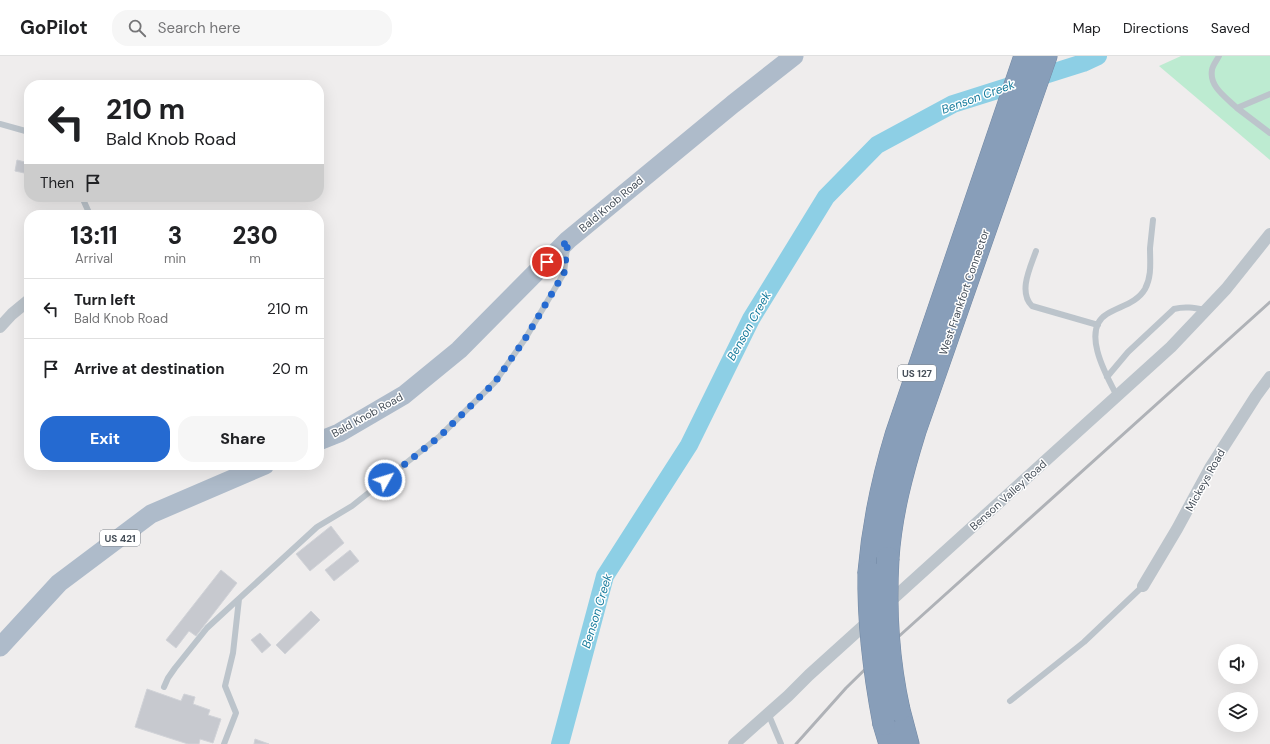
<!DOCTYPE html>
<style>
:root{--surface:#fff;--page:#f6f6f6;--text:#202124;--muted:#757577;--line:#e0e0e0;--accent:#256ad1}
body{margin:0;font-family:"DM Sans",sans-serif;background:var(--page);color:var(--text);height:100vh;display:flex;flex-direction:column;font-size:15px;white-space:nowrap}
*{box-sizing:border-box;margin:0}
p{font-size:13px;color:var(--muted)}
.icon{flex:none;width:22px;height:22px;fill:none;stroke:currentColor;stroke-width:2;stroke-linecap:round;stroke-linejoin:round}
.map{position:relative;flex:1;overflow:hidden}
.sheet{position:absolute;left:24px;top:154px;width:300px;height:260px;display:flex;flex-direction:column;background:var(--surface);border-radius:16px;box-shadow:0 4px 16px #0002}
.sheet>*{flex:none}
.hud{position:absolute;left:24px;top:24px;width:300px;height:122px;border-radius:16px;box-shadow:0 4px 16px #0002;background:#fff;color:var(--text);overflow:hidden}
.controls{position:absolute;left:1218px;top:588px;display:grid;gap:8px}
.controls a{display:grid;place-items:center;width:40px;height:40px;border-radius:50%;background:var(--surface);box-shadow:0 4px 16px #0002;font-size:20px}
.pin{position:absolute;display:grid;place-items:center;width:34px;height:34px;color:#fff;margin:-17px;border:2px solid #fff;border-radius:50%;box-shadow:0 1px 4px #0007}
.me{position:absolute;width:44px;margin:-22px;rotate:51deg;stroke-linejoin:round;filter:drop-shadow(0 0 3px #0008)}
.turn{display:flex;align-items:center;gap:14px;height:84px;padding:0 16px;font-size:18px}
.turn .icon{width:52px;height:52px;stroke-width:2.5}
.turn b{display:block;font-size:28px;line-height:34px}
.then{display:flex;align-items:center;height:38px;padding:0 16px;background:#0003;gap:8px;font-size:15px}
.eta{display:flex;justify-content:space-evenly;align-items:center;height:68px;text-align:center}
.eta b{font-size:24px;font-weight:800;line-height:28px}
.button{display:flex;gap:8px;margin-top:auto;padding:8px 16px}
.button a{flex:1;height:46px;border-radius:16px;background:var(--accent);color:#fff;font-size:16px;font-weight:800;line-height:46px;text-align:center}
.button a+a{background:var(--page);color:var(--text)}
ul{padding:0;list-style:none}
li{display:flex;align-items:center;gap:12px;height:60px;padding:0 16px;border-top:1px solid var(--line)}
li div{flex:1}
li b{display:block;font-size:15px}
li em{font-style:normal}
header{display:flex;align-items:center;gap:24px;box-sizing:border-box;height:56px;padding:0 20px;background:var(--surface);border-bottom:1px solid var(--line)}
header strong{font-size:19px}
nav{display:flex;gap:22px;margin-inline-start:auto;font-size:14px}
.search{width:280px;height:36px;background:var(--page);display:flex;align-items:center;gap:10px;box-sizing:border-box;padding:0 14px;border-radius:16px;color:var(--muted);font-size:15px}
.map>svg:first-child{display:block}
.green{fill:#bdebd1}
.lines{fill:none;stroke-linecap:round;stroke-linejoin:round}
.river{stroke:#8dcfe5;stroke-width:18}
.building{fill:#c7c9cf;stroke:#d1d3d8}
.highway-casing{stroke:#7389a4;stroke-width:23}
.lane{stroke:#bcc4cb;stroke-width:6}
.street{stroke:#bcc4cb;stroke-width:12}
.primary{stroke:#aebbca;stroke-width:19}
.highway{stroke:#889eb9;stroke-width:22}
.rail{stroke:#afb2b7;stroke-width:3}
.highway-bridge-casing{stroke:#7389a4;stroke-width:23;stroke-linecap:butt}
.highway-bridge{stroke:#889eb9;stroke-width:22}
.route{stroke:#256ad1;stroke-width:7;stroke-dasharray:0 12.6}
.labels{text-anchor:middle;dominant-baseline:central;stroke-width:3;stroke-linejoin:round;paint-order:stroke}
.shield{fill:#fff;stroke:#7e848b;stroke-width:1}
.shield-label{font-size:10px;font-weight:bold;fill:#464f59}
.street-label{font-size:11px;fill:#464f59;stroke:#fff}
.water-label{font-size:12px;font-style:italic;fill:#167b9c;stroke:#fff}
</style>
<header>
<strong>GoPilot</strong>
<div class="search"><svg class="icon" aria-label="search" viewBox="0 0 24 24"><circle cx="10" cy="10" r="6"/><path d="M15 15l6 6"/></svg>Search here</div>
<nav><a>Map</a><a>Directions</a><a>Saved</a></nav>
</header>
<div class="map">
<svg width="1270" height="688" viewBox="0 0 1270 688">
<rect width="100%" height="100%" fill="#efeded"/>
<!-- green -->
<path class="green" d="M1181,0h89v104l-111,-94z"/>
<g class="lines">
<!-- river -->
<path class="river" d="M560,688l45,-168 84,-131 62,-126 75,-122 51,-52 76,-41 130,-41 15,-7"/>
</g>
<!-- building -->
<path class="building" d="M17,104l12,3v11l-14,-3z
M331,470l13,17 -34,28 -14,-17z
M350,494l9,11 -25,20 -9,-11z
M221,514l16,13 -41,53 -7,-5 -13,17 -10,-8z
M311,555l9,9 -35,34 -9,-9z
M260,577l11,12 -9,8 -11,-13z
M147,633l34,12 3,-7 11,3 -2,7 17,6 -2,5 13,4 -8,24 -13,-4 -1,5h-11l-53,-17z
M255,683l14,5h-15z"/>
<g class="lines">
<defs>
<path id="highway" d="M888,502c3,-44 14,-85 27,-127l131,-375
M869,516c4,-47 13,-91 27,-137l129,-379
M899,654l9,34
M884,668l6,20"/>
</defs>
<!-- highway casing -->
<use href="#highway" class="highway-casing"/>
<!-- lane -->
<path class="lane" d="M1219,0c-2,4 -7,10 -7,14 -3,17 15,28 25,38
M1270,38l-33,14 33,25
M0,68l29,8
M82,141l8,18
M1036,195c-6,17 -18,41 -4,55l66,19
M1107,321l21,-25 46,-43c11,-3 21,-1 32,1
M1117,340c-10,-19 -37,-66 -10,-82 13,-8 30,-11 38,-25 7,-13 5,-27 5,-41 1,-10 2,-19 3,-28
M164,631l4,-9 7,-10 32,-40 110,-101 35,-21 88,-70 55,-54 30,-43 39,-66 3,-25
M1010,645l74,-59 59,-56
M768,657l13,31
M224,688l12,-31 -11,-27 8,-33 6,-54"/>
<!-- street -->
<path class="street" d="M0,271l12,-13 17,-14
M1143,530l34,-57 33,-61 46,-72 14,-19
M886,549l285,-258 55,-58 44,-55
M734,688l54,-48 21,-21 62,-56"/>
<!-- primary -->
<path class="primary" d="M319,385l20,-8 65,-38 55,-45 109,-110 165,-136 61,-48
M0,591l59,-64 92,-69 114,-49"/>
<!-- highway -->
<use href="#highway" class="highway"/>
<!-- rail -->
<path class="rail" d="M796,688l50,-56 51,-50 373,-336"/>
<defs>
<path id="highway-bridge" d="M888,502c-3,51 0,102 11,152
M869,516c-1,53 5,100 15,152"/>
</defs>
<!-- highway-bridge casing -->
<use href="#highway-bridge" class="highway-bridge-casing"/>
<!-- highway-bridge -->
<use href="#highway-bridge" class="highway-bridge"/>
</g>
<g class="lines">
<!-- route -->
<path class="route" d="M385,424l55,-44 55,-54 30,-43 39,-66 4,-33 -21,22"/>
</g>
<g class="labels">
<!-- shield labels -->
<g class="shield">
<rect x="898" y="309" width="38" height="16" rx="3"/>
<rect x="100" y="474" width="40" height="16" rx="3"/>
</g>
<g class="shield-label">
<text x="917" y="317">US 127</text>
<text x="120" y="482">US 421</text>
</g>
<!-- street labels -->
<g class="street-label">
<text transform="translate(611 148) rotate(-40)">Bald Knob Road</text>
<text transform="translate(964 236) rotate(-71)">West Frankfort Connector</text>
<text transform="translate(367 359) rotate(-29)">Bald Knob Road</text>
<text transform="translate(1205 424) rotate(-61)">Mickeys Road</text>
<text transform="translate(1008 439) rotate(-42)">Benson Valley Road</text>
</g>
<!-- water labels -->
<g class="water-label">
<text transform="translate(978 41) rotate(-20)">Benson Creek</text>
<text transform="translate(749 270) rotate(-61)">Benson Creek</text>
<text transform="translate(597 555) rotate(-73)">Benson Creek</text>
</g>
</g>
</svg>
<div class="controls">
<a><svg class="icon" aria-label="sound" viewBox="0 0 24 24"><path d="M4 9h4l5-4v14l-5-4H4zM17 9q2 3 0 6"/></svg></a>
<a><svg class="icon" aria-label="layers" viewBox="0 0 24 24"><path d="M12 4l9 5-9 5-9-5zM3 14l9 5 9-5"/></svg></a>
</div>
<div class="pin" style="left:547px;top:206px;background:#d93025"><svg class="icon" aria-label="arrive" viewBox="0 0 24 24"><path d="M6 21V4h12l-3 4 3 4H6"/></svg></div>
<svg class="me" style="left:385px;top:424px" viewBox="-20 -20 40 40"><circle r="17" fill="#256ad1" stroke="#fff" stroke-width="3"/><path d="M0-11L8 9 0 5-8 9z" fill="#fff"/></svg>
<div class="hud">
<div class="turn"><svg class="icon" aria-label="left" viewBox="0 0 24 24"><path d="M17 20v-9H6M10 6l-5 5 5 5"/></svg><div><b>210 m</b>Bald Knob Road</div></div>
<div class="then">Then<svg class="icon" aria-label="arrive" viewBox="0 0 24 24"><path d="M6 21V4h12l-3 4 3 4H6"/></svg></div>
</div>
<section class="sheet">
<div class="eta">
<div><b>13:11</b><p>Arrival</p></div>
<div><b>3</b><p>min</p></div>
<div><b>230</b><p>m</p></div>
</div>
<ul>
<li><svg class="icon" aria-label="left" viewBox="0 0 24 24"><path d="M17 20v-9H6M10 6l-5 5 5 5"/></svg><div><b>Turn left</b><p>Bald Knob Road</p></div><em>210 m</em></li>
<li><svg class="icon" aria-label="arrive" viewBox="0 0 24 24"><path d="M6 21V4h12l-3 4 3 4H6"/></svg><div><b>Arrive at destination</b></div><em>20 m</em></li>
</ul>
<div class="button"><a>Exit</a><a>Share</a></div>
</section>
</div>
